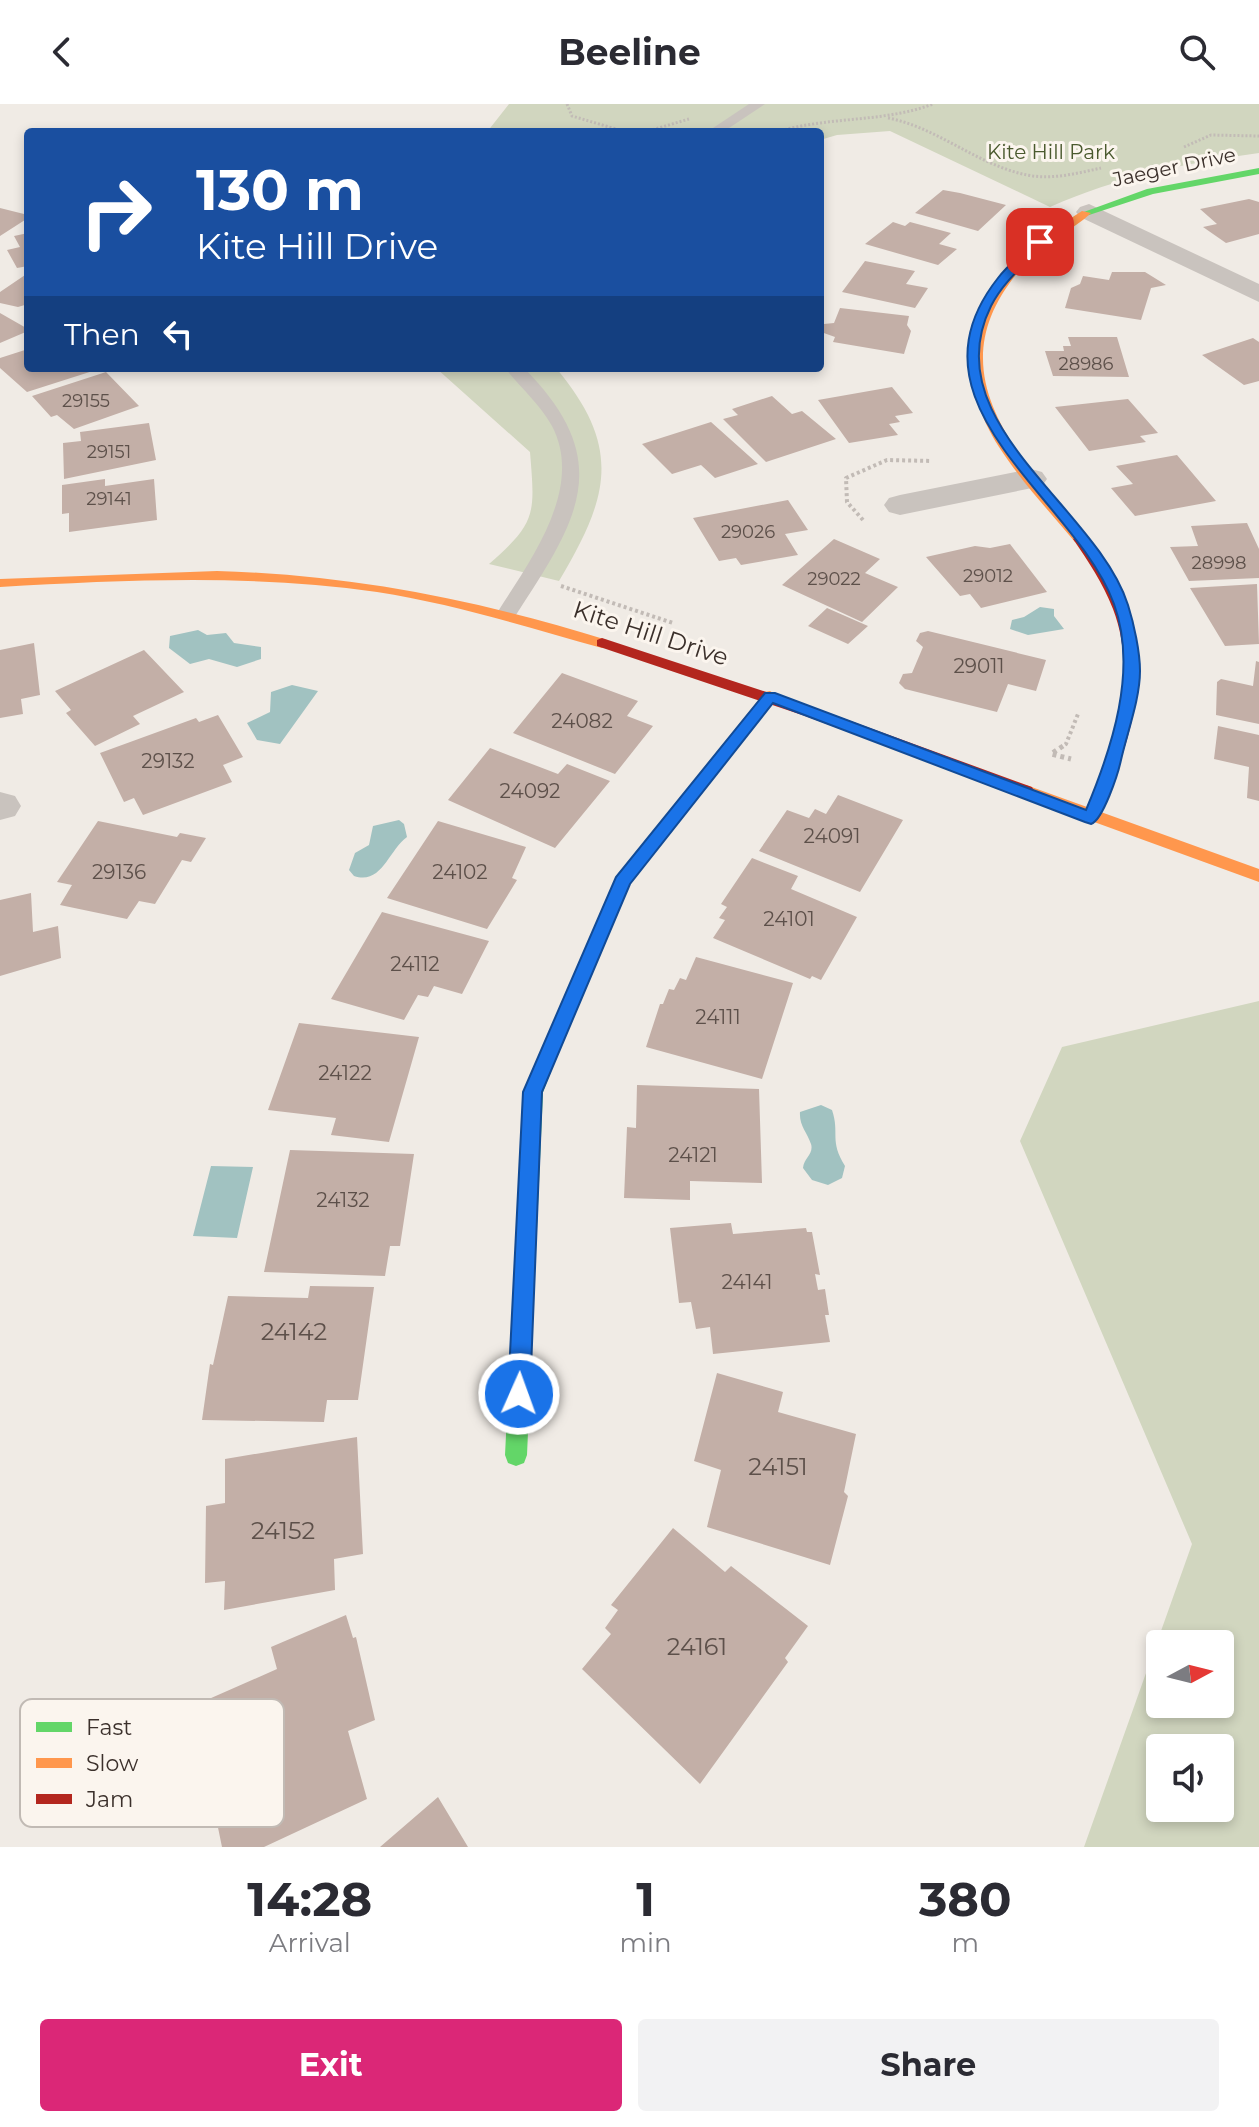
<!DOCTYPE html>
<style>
:root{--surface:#fff;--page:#f2f2f3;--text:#2b2b33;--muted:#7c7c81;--accent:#db2777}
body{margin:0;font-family:Montserrat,sans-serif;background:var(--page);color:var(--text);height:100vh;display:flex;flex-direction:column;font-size:30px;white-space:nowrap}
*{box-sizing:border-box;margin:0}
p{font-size:26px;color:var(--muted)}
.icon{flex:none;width:44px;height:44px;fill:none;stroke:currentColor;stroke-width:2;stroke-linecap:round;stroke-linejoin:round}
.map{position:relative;height:1743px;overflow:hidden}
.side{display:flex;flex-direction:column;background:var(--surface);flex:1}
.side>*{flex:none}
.hud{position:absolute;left:24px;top:24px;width:800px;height:244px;border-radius:8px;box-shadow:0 4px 12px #0003;background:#1a4fa0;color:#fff;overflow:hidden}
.needle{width:52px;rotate:83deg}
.fabs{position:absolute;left:1146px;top:1526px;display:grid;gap:16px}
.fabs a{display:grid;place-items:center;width:88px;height:88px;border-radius:8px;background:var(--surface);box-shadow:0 4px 12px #0003;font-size:40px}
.pin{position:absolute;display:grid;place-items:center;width:68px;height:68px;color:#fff;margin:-34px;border-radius:16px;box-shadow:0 4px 12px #0006}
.me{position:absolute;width:88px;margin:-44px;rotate:2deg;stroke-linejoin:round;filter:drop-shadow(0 0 6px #0008)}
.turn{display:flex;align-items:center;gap:28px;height:168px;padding:0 40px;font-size:36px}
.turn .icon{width:104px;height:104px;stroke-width:2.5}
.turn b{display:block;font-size:56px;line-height:68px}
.then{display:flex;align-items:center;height:76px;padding:0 40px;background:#0003;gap:16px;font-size:30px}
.eta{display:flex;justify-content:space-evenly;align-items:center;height:136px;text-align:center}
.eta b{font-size:48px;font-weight:700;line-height:56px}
.action{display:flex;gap:16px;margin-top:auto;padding:16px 40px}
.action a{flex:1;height:92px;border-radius:8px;background:var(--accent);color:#fff;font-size:32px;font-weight:700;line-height:92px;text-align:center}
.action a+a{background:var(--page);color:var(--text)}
header{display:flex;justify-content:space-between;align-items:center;height:104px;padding:0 40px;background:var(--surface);font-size:36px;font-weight:700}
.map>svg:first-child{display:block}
.green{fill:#d1d6bf;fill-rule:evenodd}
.water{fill:#a1c2c1}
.building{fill:#c3afa7}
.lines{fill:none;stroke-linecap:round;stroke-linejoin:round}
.path-far2{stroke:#c2bbb6;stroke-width:3;stroke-dasharray:2 2;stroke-linecap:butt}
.path-far1{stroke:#c2bbb6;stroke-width:4;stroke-dasharray:3 3;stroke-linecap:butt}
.path{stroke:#c2bbb6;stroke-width:5;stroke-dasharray:4 4;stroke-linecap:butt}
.lane{fill:#c9c3be;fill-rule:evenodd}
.street{fill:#c9c3be;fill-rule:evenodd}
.fast{fill:#63d668;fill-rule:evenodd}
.slow{fill:#ff974d;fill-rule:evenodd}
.jam{fill:#b3261e;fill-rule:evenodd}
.route{fill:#1a73e8;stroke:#114b97;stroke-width:2}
.labels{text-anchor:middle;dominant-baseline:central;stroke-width:6;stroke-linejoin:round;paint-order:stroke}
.far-number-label{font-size:18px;fill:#5d504a}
.far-park-label{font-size:20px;fill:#4a5a2e;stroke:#fbf5ee}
.far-street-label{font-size:20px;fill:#3b302b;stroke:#fbf5ee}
.number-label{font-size:20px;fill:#5d504a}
.street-label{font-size:24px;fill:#3b302b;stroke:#fbf5ee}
.near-number-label{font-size:24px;fill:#5d504a}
.key{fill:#fbf5ee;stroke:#c1bab4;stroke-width:2}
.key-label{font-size:22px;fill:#3b302b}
</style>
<header><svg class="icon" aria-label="back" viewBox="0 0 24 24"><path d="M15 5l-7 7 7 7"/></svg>Beeline<svg class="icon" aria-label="search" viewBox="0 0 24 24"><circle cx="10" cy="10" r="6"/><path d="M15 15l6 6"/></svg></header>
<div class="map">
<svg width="1259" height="1743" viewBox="0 0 1259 1743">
<rect width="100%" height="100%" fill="#f0ebe5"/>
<!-- green -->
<path class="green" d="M509,0h750v49c-74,10 -141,24 -209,54l-160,-76 -53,4 -17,5v-8h-333z
M436,264h120c67,80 53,129 3,213l-70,-17c48,-42 46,-50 41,-112z
M1259,897v846h-175l108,-303 -172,-403 42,-94zM1220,1540v60h-60v-60zM1220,1644v60h-60v-60z"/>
<!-- water -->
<path class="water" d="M1040,503l14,2v7l10,13 -36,6 -18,-6 2,-9 12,-3z
M198,526l9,5 19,-2 8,10 27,4v12l-24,8 -28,-8 -19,5 -21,-16 1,-12z
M292,581l26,6 -38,53 -23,-4 -10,-17 23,-11 1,-20z
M399,716l5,4 3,13c-19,14 -25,48 -53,39l-5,-6 6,-17 14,-8 4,-19z
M821,1001l11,5c8,24 -3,30 13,56l-3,12 -14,7 -16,-5 -9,-12c1,-10 11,-14 8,-24 -4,-12 -12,-18 -11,-32z
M211,1062l42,1 -16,71 -44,-2z"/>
<!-- building -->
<path class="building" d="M943,86l17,3 46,12 -28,26 -63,-18z
M1249,95l10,3v32l-33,9 -23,-16 14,-3 -17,-15z
M0,104l28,7v3l-28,18z
M893,118l12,4 5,-4 41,11 -12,11 18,5 -19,16 -73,-21z
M28,129v33l-11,2 -10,-18 13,-3 -6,-11z
M865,157l50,10 -9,13 22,4 -13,20 -73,-16z
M1112,168h33l21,13 -15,3 -10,32 -76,-12 6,-20 9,-4 3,-8 26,4z
M28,169v31l-10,3 -18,-4v-11z
M840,204l69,8 -2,9 4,6 -7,23 -71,-12 2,-5 -14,-5 3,-8 10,-1z
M0,209l28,16v2l-28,12z
M1068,233h49l12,40 -76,-1 -8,-25h19l-1,-5h8z
M1253,234l6,4v39l-15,4 -42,-30z
M28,245v19l71,1 -72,23 -27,-24v-10z
M106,268l33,34 -65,23 -17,-14 -6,2 -19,-21z
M892,283l21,26 -18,3 5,6 -11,2 9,11 -49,8 -31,-43z
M772,292l20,18 10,-3 34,28 -70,23 -43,-43 15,-4 -6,-6z
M1128,295l30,34 -18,3 6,6 -57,9 -34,-44z
M711,318l47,42 -43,14 -14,-13 -29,9 -30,-30z
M149,319l7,37 -92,19 -1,-36 18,-2 -1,-9z
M1177,351l39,46 -81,15 -24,-28 22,-4 -17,-18z
M105,375v7l49,-7 3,41 -88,12v-19l-7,1v-29z
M788,396l20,30 -23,4 13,21 -57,10 -5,-7 -17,3 -26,-43z
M1247,419l12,26v29l-70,3 -19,-34 28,-1 -7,-20z
M834,435l46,20 -15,14 33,14 -36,35 -80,-37z
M1010,440l37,48 -66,16 -11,-14 -10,2 -34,-39 49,-11 15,2z
M1257,480l2,60 -34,2 -35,-58z
M827,504l41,18 -20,18 -40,-18z
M928,527l118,29 -10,31 -28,-7 -11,28 -92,-23 -6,-6 4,-9 9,-1 11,-26 -7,-6 4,-8z
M34,539l6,52 -19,4 2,15 -23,4v-68z
M144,546l40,42 -51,24 7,8 -45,22 -29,-33 5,-3 -16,-19z
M1256,557l3,1v62l-43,-9 1,-33 4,-3 32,7z
M562,569l76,28 -11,15 26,10 -38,48 -102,-41z
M218,611l25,42 -20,8 9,17 -89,33 -9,-17 -10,4 -24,-49 96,-35 3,4z
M1218,622l41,9v66l-12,-3 2,-31 -35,-8z
M490,644l68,26 9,-10 43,17 -55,67 -107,-48z
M838,691l65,25 -43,72 -101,-41 28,-41 22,8 6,-9 11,5z
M98,717l79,16 3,-4 26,5 -15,24 -9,-2 -27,44 -16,-3 -12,18 -67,-14 12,-20 -15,-3z
M438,717l88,26 -14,31 5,2 -30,49 -100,-31z
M752,754l46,18 -7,13 66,28 -36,63 -9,-4 -2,3 -97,-41 12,-18 -6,-2 8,-11 -6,-3z
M31,789l2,39 25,-6 3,32 -61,18v-76z
M382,808l107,29 -27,53 -28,-8 -6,11 -10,-2 -14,25 -73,-21z
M696,853l97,26 -31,96 -116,-32 14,-43h3l6,-15 5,1 6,-12 6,2z
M299,919l120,14 -30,105 -58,-7 5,-17 -68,-8z
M637,981l122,4 3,94 -72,-2v19l-66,-2 3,-71 9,1z
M290,1046l124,4 -14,92h-10l-5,30 -121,-4z
M731,1119l2,11 73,-6 1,4h5l8,43 -5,-1 3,16 7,-1 4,26h-4l5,27 -117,12 -3,-27 -14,2 -5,-27 -12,1 -9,-75z
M310,1182l64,1 -16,113h-31l-3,22 -122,-2 8,-56 3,1 15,-69 80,2z
M717,1269l66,19 -5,20 78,22 -12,58 4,4 -18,69 -123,-38 14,-57 -27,-9z
M357,1333l6,117 -29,5 1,31 -111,20 1,-29 -20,2 1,-77 19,-3v-44z
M673,1424l52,44 6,-6 77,60 -23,32 3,4 -88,122 -118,-115 29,-35 -6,-6 13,-18 -7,-5z
M346,1511l7,23 3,-1 19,83 -27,11 19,68 -103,48h-42l-29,-141 84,-37 -6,-22z
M438,1693l30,50h-88z"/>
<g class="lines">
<!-- path-far2 -->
<path class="path-far2" d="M567,0l5,12 54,16
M888,14c52,10 92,50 145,58 22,3 46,-3 68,-8
M645,28l44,-13
M777,28c51,-16 106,-9 156,-28
M1184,43l27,-12 48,1"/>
<!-- path-far1 -->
<path class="path-far1" d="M863,416l-16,-18 -1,-24 41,-18 45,1
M561,482l112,37
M1060,644l6,-4 12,-30"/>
<!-- path -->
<path class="path" d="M1063,642l-12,8 20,5"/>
<!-- lane -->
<path class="lane" d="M749,0h16l-42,28h-16z
M505,264h19c93,94 54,152 -10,250l-7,1 -10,-6c32,-51 88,-124 55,-187 -13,-23 -31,-38 -47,-58z"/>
<!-- street -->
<path class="street" d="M1089,100l170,80v18l-179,-85 -4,-5 4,-5z
M1031,365l11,3 5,7 -5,7 -142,29 -11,-3 -5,-7 5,-7 11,-3z
M0,688l15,4 6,10 -6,10 -15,4z"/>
<!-- fast -->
<path class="fast" d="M1259,64v6l-106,20 -67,22 -5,-3 66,-24z
M551,937l7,3 2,5 -17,43 -16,363 -3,8 -8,3 -8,-3 -3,-8 18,-363 21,-48z"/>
<!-- slow -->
<path class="slow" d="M1082,107l9,2c-19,18 -45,28 -63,48 -99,105 -14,190 57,275v6h-10c-26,-31 -54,-61 -76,-95 -66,-105 -6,-180 83,-236z
M217,467c137,4 260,29 390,69l2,3 -7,5c-75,-21 -148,-44 -225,-56 -125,-18 -251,-12 -377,-5v-8z
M770,587l8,5 -3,4 -146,185 -69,164 -2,5 -7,3 -7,-3 -2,-5 74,-172 149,-185z
M1026,681l233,84v13l-239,-87 -2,-4z"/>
<!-- jam -->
<path class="jam" d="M1080,431l5,1c16,24 33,47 43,74 26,71 -3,142 -29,208l-8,6 -8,-6c26,-66 57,-139 30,-209 -10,-26 -25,-48 -40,-70z
M602,534l213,70 217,79 2,4 -8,6 -6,-2 -215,-79 -208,-70v-6z"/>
</g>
<!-- route -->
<path class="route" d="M1037,135l9,3c-19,21 -42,38 -55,64 -58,117 106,201 137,299 6,19 12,47 12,66 0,28 -13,62 -19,89 -3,14 -18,60 -30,64l-6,-2 -312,-119 -143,181 -88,208 -12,302 -3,8 -8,3 -8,-3 -3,-8 15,-302 93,-215 149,-184h10l311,117c26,-62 52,-140 28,-206 -39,-107 -217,-198 -116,-326 11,-14 26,-26 39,-39z"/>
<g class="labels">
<!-- far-number labels -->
<g class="far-number-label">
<text x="1086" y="260">28986</text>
<text x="86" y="297">29155</text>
<text x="109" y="348">29151</text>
<text x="109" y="395">29141</text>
<text x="748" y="428">29026</text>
<text x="1219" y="459">28998</text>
<text x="988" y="472">29012</text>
<text x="834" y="475">29022</text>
</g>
<!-- far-park labels -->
<g class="far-park-label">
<text x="1051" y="48">Kite Hill Park</text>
</g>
<!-- far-street labels -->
<g class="far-street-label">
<text transform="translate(1174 63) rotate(-12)">Jaeger Drive</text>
</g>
<!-- number labels -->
<g class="number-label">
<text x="979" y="562">29011</text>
<text x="582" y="617">24082</text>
<text x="168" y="657">29132</text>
<text x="530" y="687">24092</text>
<text x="832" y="732">24091</text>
<text x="119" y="768">29136</text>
<text x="460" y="768">24102</text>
<text x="789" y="815">24101</text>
<text x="415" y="860">24112</text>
<text x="718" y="913">24111</text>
<text x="345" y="969">24122</text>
<text x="693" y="1051">24121</text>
<text x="343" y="1096">24132</text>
<text x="747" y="1178">24141</text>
</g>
<!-- street labels -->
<g class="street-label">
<text transform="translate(651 529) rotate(18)">Kite Hill Drive</text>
</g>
<!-- near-number labels -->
<g class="near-number-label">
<text x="294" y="1227">24142</text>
<text x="778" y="1362">24151</text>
<text x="283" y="1426">24152</text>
<text x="697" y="1542">24161</text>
</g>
</g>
<!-- legend -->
<rect x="20" y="1595" width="264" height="128" rx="12" class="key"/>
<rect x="36" y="1618" width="36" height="10" fill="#63d668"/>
<rect x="36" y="1654" width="36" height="10" fill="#ff974d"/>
<rect x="36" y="1690" width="36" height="10" fill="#b3261e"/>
<g class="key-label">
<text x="86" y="1631">Fast</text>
<text x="86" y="1667">Slow</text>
<text x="86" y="1703">Jam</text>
</g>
</svg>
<div class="fabs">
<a><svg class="needle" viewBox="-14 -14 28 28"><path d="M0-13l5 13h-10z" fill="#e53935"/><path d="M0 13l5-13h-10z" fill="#7c7c81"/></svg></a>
<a><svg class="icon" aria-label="sound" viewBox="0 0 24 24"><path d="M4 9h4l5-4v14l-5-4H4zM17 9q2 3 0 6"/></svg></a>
</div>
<div class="pin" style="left:1040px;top:138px;background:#d93025"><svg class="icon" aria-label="arrive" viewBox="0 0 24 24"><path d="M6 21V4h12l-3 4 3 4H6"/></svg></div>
<svg class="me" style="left:519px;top:1290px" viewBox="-20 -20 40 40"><circle r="17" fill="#1a73e8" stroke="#fff" stroke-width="3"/><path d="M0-11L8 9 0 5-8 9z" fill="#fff"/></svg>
<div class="hud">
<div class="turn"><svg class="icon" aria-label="right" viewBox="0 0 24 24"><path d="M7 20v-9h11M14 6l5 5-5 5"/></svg><div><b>130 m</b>Kite Hill Drive</div></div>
<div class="then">Then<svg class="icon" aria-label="left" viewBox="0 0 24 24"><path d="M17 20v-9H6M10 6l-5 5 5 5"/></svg></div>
</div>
</div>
<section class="side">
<div class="eta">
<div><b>14:28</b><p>Arrival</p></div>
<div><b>1</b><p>min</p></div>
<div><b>380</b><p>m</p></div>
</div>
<div class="action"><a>Exit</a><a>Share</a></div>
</section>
